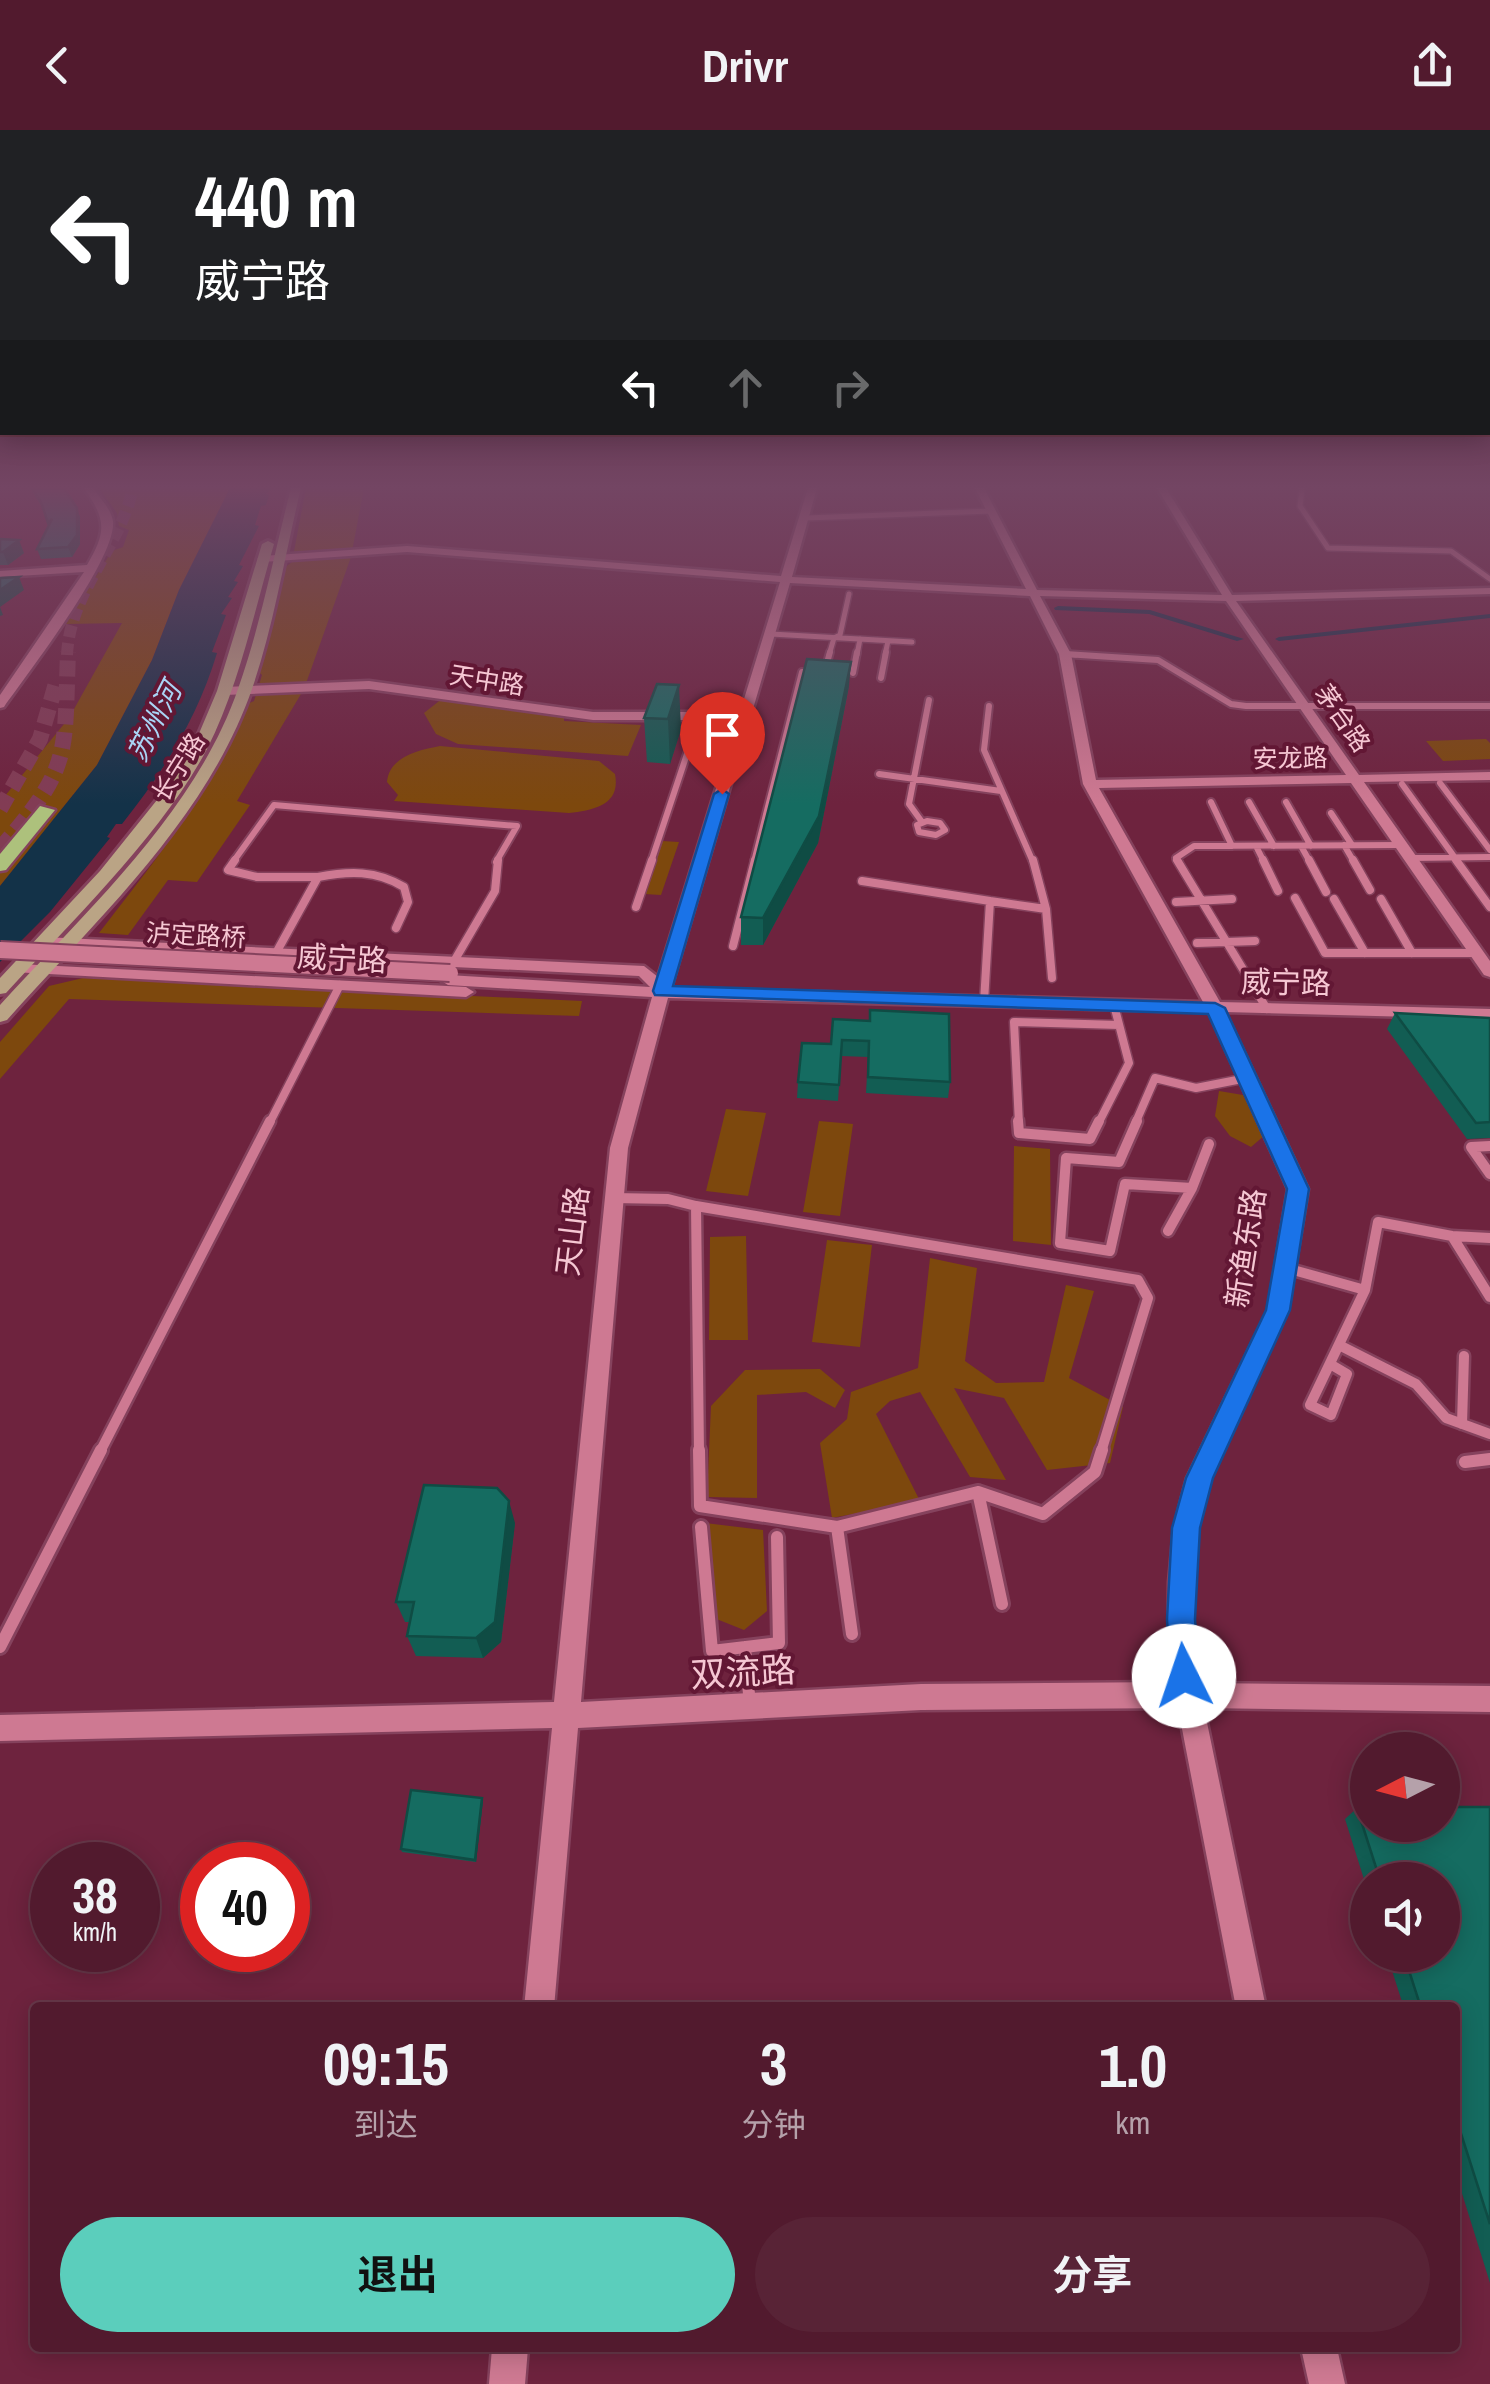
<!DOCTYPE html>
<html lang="zh">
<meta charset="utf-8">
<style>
:root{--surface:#521a2e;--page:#582336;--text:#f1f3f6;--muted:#b5a1aa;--line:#68384a;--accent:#5bcebc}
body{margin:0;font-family:"Archivo Narrow","Noto Sans SC",sans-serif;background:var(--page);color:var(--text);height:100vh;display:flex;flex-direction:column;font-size:38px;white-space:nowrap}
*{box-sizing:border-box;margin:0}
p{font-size:32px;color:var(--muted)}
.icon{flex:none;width:55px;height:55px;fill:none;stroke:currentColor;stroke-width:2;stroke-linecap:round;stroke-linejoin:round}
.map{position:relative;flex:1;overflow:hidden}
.details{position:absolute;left:30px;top:1872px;width:1430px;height:350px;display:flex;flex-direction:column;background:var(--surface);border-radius:10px;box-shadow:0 5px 25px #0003,0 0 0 2px var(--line)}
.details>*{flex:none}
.banner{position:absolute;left:0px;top:0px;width:1490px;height:305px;box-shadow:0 5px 25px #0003,0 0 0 2px var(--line);background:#202124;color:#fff;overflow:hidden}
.needle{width:65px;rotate:264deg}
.controls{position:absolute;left:1350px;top:1602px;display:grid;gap:20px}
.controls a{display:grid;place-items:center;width:110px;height:110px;border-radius:50%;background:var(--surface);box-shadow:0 5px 25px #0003,0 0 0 2px var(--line);font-size:50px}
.speed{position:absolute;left:30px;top:1712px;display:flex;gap:20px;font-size:50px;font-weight:700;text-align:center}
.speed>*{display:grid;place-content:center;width:130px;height:130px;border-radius:50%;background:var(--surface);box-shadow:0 5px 25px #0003,0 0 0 2px var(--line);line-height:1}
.speed small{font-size:25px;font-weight:400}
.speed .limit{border:15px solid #d22;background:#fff;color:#111}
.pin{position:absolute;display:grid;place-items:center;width:85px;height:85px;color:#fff;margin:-102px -42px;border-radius:50% 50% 50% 0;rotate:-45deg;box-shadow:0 0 10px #0007}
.pin .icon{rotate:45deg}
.me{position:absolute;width:110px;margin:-55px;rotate:356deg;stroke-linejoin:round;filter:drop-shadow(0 0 8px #0008)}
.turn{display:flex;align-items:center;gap:35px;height:210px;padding:0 30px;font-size:45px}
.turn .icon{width:130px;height:130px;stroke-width:2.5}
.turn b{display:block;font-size:70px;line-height:85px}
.lanes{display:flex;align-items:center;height:95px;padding:0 30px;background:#0003;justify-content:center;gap:50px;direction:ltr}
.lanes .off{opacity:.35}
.eta{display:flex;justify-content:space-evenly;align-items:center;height:170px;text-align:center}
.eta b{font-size:60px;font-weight:700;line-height:70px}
.primary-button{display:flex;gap:20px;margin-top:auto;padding:20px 30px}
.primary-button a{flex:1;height:115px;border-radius:60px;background:var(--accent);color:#111;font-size:40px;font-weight:700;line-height:115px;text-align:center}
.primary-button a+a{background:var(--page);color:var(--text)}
header{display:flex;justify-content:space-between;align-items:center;height:130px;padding:0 30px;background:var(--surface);font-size:45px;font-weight:700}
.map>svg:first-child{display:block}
.green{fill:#7d480d}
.water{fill:#133248}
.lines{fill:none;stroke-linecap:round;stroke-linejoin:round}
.canal{fill:#133248;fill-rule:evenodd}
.highway-tunnel-far1{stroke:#823c54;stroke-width:12;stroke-dasharray:12 6;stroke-linecap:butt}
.highway-tunnel{stroke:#823c54;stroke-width:16;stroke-dasharray:16 8;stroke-linecap:butt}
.street-far4-casing{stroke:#85425d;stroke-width:8}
.street-far3-casing{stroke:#85425d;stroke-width:10}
.street-far2-casing{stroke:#85425d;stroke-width:11}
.street-far1-casing{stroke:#85425d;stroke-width:15}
.street-casing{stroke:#85425d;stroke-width:18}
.secondary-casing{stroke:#85425d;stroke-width:5}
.primary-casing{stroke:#85425d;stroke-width:6}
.highway-casing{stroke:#85425d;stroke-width:5}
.street-far4{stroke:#ce7992;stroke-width:5}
.street-far3{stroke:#ce7992;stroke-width:6}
.street-far2{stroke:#ce7992;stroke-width:8}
.street-far1{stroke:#ce7992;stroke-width:10}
.street{stroke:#ce7992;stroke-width:12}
.secondary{fill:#ce7992;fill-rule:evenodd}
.primary{fill:#baa485;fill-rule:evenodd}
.highway{fill:#adc17c;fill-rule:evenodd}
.secondary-bridge-casing{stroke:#85425d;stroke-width:20;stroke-linecap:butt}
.secondary-bridge{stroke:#ce7992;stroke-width:16}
.wall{fill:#125d53}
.shaded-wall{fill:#0f4c44}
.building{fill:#156c61;stroke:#0f4c44;stroke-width:2.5}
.route{fill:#1a73e8;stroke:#114b97;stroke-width:2.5}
.labels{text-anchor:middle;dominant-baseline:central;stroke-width:8;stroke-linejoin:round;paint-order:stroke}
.far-street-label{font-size:25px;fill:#f6c7d3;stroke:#621734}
.far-water-label{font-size:28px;font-style:italic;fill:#a9d4f5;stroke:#621734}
.street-label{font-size:30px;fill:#f6c7d3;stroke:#621734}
.near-street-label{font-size:35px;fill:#f6c7d3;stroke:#621734}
</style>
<header><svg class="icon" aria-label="back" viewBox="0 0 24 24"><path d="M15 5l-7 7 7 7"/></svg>Drivr<svg class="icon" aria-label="share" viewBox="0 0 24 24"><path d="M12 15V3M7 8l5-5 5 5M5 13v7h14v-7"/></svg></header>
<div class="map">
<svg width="1490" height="2254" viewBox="0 0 1490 2254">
<rect width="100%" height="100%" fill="#6e233e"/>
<!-- green -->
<path class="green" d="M99,358h131l-51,102 -27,70 -55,105 -97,121v-84l69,-84 53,-95 -56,1 46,-73 11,-4 6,-17 -10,-4 -2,-13z
M306,358h58l-13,69 -47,132 -67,112 13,4 -53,77 -29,-2 -40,55 -29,-2c54,-70 115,-144 146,-228l9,-4 8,-26 -6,-6 27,-100 9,-7z
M443,568l121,19v4l77,4 -13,31 -170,-12 -22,-10 -12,-21z
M1486,609l4,4v16l-47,2 -17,-20z
M440,616l159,15 16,13c6,31 -21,36 -46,39l-175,-12 4,-6 -11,-13c2,-25 31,-32 53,-36z
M662,711l17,1 -18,53 -17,-1z
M83,848l499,23 -3,15 -510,-17 -69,80v-37l49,-56z
M1219,961l24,4 22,40 -14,12 -21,-11 -15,-20z
M726,979l40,4 -18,83 -42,-5z
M819,991l34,3 -13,92 -37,-4z
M1014,1016l36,3 1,96 -38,-4z
M746,1106l2,104h-39l1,-103z
M827,1110l45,5 -12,102 -48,-5z
M930,1128l47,10 -12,93 31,22 48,-1 22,-97 28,6 -25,87 54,29 -13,56 -63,7 -43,-72 -50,-10 52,92 -36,-3 -50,-85 -30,9 -14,13 44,87 -88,17 -12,-75 27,-24 4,-27 67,-24z
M820,1239l25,21 -10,18 -29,-16 -49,3v103l-50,-1 4,-91 34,-36z
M705,1393l58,7 4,81 -23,19 -30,-12z"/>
<!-- water -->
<path class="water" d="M230,358h42l-6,6 3,1 -3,10 -5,1 -6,19 4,1 -20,39 4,1 -9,15 4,1 -10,15 4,1 -11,16 5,1 -14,37 5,1c-20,66 -53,118 -95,171h-6l-9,13 3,1 -60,74 -50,50v-76l97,-121 55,-105 27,-70z"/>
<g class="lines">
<!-- canal -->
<path class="canal" d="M1058,476l92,4 94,29 -7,2 -88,-27 -94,-4 -1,-2z
M1490,484v4l-211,23 -4,-2 4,-2z"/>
<!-- highway-tunnel-far1 -->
<path class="highway-tunnel-far1" d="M67,525c3,-64 53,-107 66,-167"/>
<!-- highway-tunnel -->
<path class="highway-tunnel" d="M0,679l40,-70 17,-59
M0,719c72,-83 64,-92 68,-197"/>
<defs>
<path id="street-far4" d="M1302,358l-2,18 28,42 123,3 39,28
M806,388l185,-7
M771,504l141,8
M1065,524l11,1
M829,525l5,-17 6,-3 9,-41
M857,525l3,-16
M885,525l3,-14"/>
<path id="street-far3" d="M1065,524l93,6 73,44 15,2h244
M825,540l5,-18
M853,543l4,-21
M881,548l5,-26
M989,576l-5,44 49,112
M879,644l122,17
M1440,653l50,67
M1402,654l56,78
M1211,672l21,44
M1249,672l25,44
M1286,672l25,44
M1331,683l21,32
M927,691l13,2 5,7 -9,5 -17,-3 -2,-7z
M922,692l-13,-18 20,-104
M1344,715l10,17
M1256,716l8,16
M1301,716l9,16
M1410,728l80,-1
M233,732l41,-57 243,21 -21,36
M651,732l46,-138
M754,732l48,-190
M1179,732l-3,-4 18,-12 207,-1"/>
<path id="street-far2" d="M235,730l-7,10 29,7h61l-42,76
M1033,730l13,49
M1177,730l90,149
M1263,730l15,31
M1309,730l17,32
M1353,730l17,30
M1456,730l34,47
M318,747c31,-6 58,-7 86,10l4,15 -12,26
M862,751l128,20
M1295,768l30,55h152
M1334,769l31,54
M1381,769l31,54
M1176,772l56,-3
M636,777l16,-47
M1197,813l58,-2
M733,816l22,-86
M453,833l42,-72 3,-31
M984,872l6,-101 56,8 6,69
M269,994l71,-139
M1019,994l-5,-102 105,3
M1098,994l31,-61 -15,-58
M1135,994l20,-46 41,10 51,-10"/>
<path id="street-far1" d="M1018,991l1,12 71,6 9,-18
M1137,991l-18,41 -53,-4 -6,85 50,8 15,-67 67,4 17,-44
M1490,1016l-19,1 19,27
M614,1068l54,1 28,7
M696,1076l442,74 10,18 -47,154
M696,1076l3,246
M1168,1101l24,-43
M1452,1106l38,61
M1286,1138l79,22 -55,115 21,10 16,-41 -17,-10
M1365,1160l13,-68 74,14 38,2
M1339,1215l77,39 30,34 44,16
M1462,1294l2,-68
M100,1322l170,-331"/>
<path id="street" d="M699,1320l1,56 137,21 141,-35 65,22 52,-42 7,-22
M1465,1332l25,-3
M978,1362l24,112
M701,1397l11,124 67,-8 -2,-106
M837,1397l15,107
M0,1517l101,-197
M745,1517l5,59"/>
<path id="secondary" d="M84,358h9c7,10 18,21 20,33 4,37 -85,152 -109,186l-4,1v-13l84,-123 -84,5v-6l87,-6c20,-34 19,-45 -3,-77z
M808,358h9l-25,89 234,12 -51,-101h9l53,102 185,5 -65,-107h9l66,107 258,-7v6l-254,7 123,174 131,-3v8l-126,2 126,179v16l-6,-2 -133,-192 -252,5 121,214 270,7v10l-265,-7 83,177 -20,121 -77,168 -13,50 -5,54 1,75 5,26 291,3v26l-286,-4 62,300h-30l-58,-300 -257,2 -343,18 -24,280h-30l28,-280 -552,13v-26l554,-13 56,-554 42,-151 -204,-12 -8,-5 8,-5 202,12 -11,-11 -595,-29 -8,-5 8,-5 600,29 14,11 79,-257h-144l-224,-31 -145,6 -6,-4 6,-4 145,-6 224,31h147l40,-130 -373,-30 -145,10 -5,-3 5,-3 145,-10 374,30zM790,453l240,13 29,58 24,130 120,218 -532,-14zM1040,466l186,5 120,174 -250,5 -25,-126zM668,868l541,14 79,177 -20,121 -81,168 -13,50 -5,54 -1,75 5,25 -252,2 -340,18 47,-554z
M19,834l447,23 8,5 -8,5 -453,-25 -2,-3z
M492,2218h36l-3,36h-36z
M1301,2218h36l8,36h-36z"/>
<path id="primary" d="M291,358h10c-16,66 -27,137 -49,201 -45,130 -156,231 -245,331l-7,2v-17c87,-95 195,-192 238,-316 23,-65 36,-135 53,-201z
M268,411l6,3c-20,68 -35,142 -67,205 -44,84 -136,173 -201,244l-6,1v-16l100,-107 61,-76 31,-45 25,-59 45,-147z"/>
<path id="highway" d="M40,676l15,4 -49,60 -6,1v-17z"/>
</defs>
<!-- street-far4 casing -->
<use href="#street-far4" class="street-far4-casing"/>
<!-- street-far3 casing -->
<use href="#street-far3" class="street-far3-casing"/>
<!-- street-far2 casing -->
<use href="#street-far2" class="street-far2-casing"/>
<!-- street-far1 casing -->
<use href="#street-far1" class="street-far1-casing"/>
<!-- street casing -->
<use href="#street" class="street-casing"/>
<!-- secondary casing -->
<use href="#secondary" class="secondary-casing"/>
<!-- primary casing -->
<use href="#primary" class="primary-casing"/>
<!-- highway casing -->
<use href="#highway" class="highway-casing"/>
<!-- street-far4 -->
<use href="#street-far4" class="street-far4"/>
<!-- street-far3 -->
<use href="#street-far3" class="street-far3"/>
<!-- street-far2 -->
<use href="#street-far2" class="street-far2"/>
<!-- street-far1 -->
<use href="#street-far1" class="street-far1"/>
<!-- street -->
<use href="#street" class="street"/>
<!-- secondary -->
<use href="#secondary" class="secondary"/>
<!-- primary -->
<use href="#primary" class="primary"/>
<!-- highway -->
<use href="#highway" class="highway"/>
<defs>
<path id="secondary-bridge" d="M0,820l450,23"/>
</defs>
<!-- secondary-bridge casing -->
<use href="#secondary-bridge" class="secondary-bridge-casing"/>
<!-- secondary-bridge -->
<use href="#secondary-bridge" class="secondary-bridge"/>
</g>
<!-- wall -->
<path class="wall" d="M30,358h34l16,29v27l-8,13 -31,2 -4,-10 12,-23 -5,-16z
M0,409l24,14 -16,12h-8z
M657,554l24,45 -11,35 -23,-2 -3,-44z
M849,556l-31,157 -55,102h-22v-28z
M1395,883l95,5v120l-23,1 -80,-110z
M833,889l117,63 -2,16 -82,-5 2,-36 -27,-1 -3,45 -41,-3 1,-16 33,-38z
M515,1393l-14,119 -18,16 -67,-2 -9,-20 3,-14h-5l-9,-20z
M482,1668l1,2 -7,62 -74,-10 -1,-3z
M1490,1677v476l-35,-112v-163h-51l-17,-53h55v-75h-74v12l-23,-73 12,-11z"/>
<!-- shaded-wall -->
<path class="shaded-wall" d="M77,378l3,9v27l-8,13 -4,-10z
M19,410l5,13 -16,12 -5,-13z
M19,447l5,13 -24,17 3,8 -3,1v-26z
M851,532l-2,24 -31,157 -55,102v-27z
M679,555l2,44 -11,35 -2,-45z
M509,1371l6,22 -14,119 -18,16 -7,-20z
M482,1668l1,2 -7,62 -1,-2z"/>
<!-- building -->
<path class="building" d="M32,358h32l13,20v27l-9,12 -31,2 15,-30 -4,4 -7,-21z
M0,409l19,1 -16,12h-3z
M19,447l-19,13v-12z
M807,529l44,3 -32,154 -56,102 -22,-1z
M657,554l22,1 -11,34 -24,-1z
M870,880l79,4 1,68 -82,-5 1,-36 -27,-1 -3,45 -41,-3 4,-39 29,1 2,-25 37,2z
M1395,883l95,5v104l-14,1z
M424,1355l73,3 12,13 -14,121 -19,16 -69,-2 7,-34h-18z
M411,1660l71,8 -7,62 -74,-11z
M1442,1677h48v417l-35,-109v-107h-34l-17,-53h38v-75h-62l-23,-72h11v17h74z"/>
<!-- sky -->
<linearGradient id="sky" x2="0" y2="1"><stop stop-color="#3c1322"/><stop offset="0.53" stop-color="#734563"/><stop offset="1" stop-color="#734563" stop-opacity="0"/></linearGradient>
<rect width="1490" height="674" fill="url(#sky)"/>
<!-- route -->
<path class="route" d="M722,659l7,5 -56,192 542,17 10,5 84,181 -19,121 -77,168 -13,50 -5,91 4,57 -4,10 -11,4 -10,-4 -4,-10 -3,-57 5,-91 14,-50 80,-168 21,-121 -79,-175 -553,-19 -2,-4 61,-197z"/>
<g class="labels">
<!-- far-street labels -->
<g class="far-street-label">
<text transform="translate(487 550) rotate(9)">天中路</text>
<text transform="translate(1343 588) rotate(55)">茅台路</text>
<text transform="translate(1290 628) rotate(-1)">安龙路</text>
<text transform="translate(178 637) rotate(-58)">长宁路</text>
<text transform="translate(196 805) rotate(3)">泸定路桥</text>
</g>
<!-- far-water labels -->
<g class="far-water-label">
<text transform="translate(154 592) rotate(-63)">苏州河</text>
</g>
<!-- street labels -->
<g class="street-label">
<text transform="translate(342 828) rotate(3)">威宁路</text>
<text transform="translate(1286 852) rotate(1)">威宁路</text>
<text transform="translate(572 1101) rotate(-83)">天山路</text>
<text transform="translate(1245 1118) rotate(-81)">新渔东路</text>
</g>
<!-- near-street labels -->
<g class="near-street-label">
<text transform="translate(743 1542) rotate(-3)">双流路</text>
</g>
</g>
</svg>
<div class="controls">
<a><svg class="needle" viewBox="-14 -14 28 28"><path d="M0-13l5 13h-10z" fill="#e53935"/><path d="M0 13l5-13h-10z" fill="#b5a1aa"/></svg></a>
<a><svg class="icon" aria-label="sound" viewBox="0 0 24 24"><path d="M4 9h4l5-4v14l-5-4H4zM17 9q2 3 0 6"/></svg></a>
</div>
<div class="speed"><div>38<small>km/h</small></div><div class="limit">40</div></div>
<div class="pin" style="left:722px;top:664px;background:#d93025"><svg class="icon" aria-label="arrive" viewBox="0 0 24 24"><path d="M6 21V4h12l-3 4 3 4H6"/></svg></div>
<svg class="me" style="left:1184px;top:1546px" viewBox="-20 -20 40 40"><circle r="19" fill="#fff"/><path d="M0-13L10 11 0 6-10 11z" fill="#1a73e8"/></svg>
<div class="banner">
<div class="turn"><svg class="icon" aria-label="left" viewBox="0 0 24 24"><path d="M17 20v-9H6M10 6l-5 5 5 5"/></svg><div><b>440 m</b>威宁路</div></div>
<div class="lanes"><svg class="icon" aria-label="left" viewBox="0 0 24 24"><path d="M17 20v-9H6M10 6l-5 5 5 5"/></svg><svg class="icon off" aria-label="ahead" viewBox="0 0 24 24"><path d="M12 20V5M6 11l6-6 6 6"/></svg><svg class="icon off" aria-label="right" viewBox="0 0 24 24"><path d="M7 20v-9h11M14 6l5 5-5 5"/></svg></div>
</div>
<section class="details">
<div class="eta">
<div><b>09:15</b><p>到达</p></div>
<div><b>3</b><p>分钟</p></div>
<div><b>1.0</b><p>km</p></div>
</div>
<div class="primary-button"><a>退出</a><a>分享</a></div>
</section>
</div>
